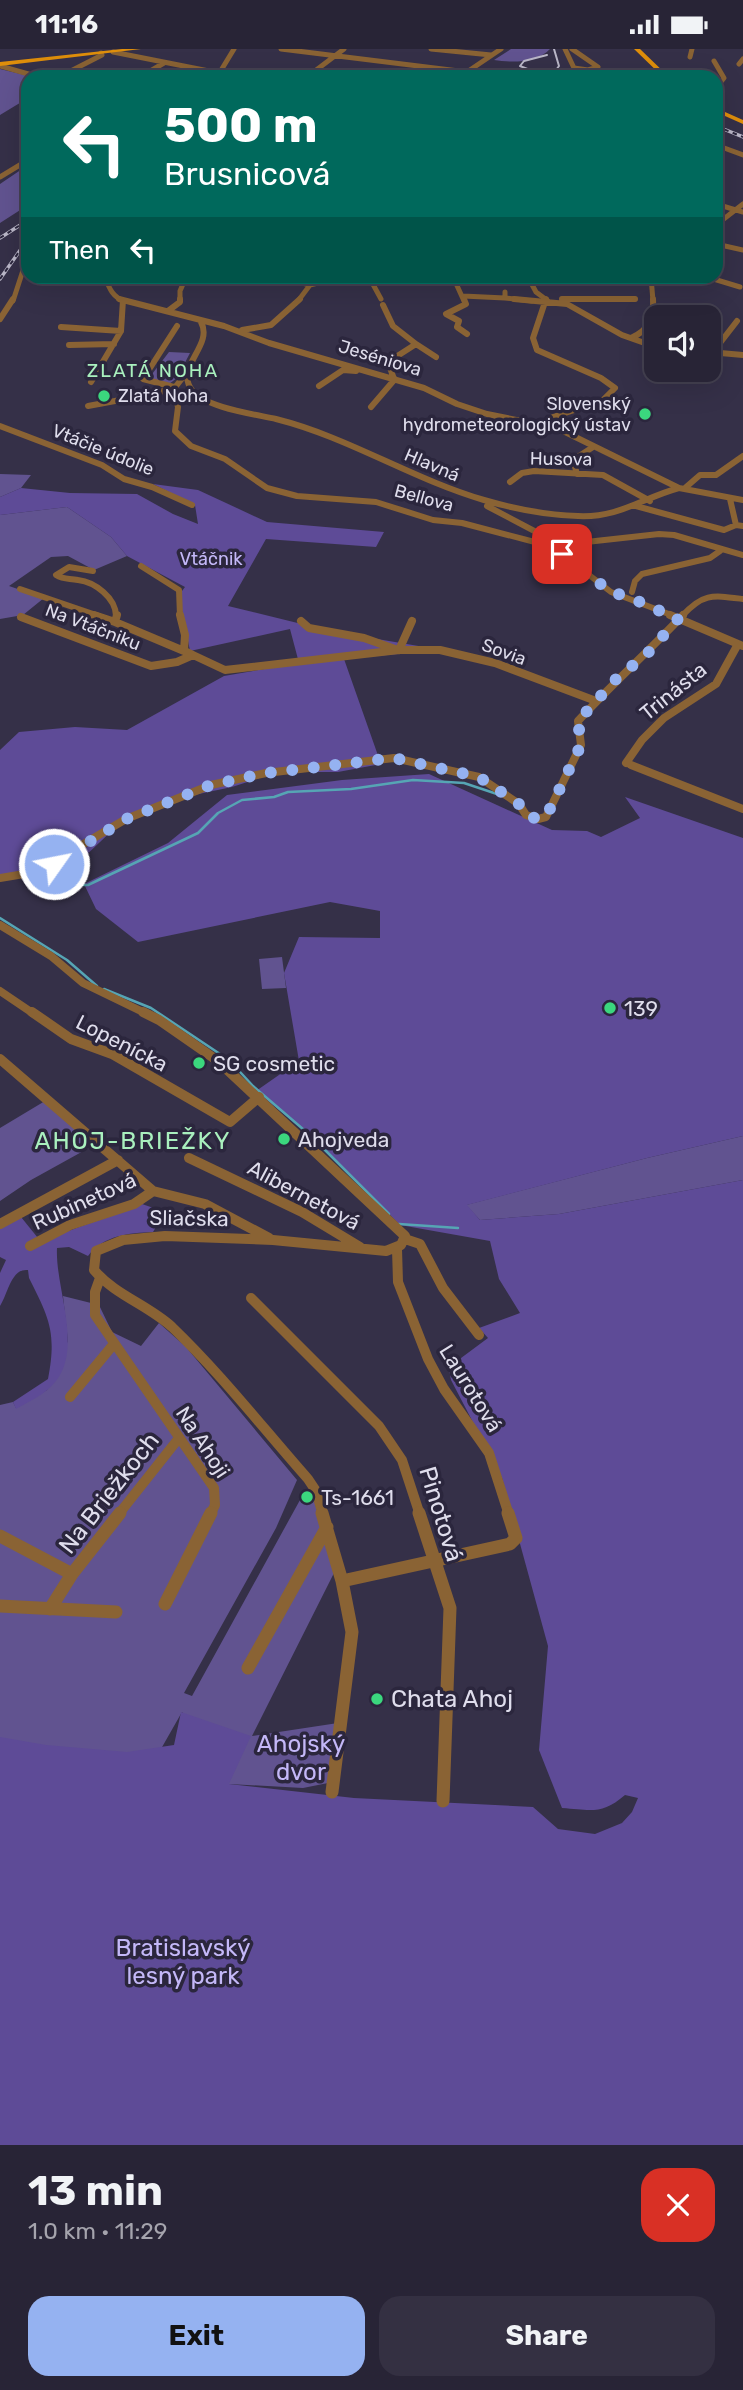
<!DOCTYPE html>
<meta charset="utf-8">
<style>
:root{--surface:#282436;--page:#343042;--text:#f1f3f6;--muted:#a5a4ad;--line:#444151;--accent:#95b2f1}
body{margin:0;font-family:Rubik,sans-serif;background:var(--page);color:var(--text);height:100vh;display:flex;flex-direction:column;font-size:26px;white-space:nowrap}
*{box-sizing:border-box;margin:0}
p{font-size:23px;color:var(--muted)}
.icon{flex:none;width:38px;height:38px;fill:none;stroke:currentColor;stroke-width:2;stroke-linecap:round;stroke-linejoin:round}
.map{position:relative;height:2096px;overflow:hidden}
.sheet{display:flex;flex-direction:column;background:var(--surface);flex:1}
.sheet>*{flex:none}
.banner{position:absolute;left:21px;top:21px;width:702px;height:214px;border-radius:21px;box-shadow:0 7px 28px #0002,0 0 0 2px var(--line);background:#00695c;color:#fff;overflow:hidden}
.controls{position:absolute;left:644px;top:256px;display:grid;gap:14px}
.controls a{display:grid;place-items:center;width:77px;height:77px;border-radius:14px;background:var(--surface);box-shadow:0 7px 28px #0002,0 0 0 2px var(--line);font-size:35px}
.pin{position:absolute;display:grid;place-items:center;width:60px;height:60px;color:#fff;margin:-30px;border-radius:14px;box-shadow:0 4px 10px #0006}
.me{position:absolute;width:77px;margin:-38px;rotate:57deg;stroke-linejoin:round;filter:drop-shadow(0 0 5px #0008)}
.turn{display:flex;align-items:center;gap:24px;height:147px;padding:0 28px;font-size:32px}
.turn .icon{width:91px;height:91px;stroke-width:2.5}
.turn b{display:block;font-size:49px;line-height:60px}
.then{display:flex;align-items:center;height:66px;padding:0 28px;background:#0003;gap:14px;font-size:26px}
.round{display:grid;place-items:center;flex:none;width:74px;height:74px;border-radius:21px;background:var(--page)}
.head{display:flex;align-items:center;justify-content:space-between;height:119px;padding:0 28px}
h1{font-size:42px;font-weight:700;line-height:52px}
.cta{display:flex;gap:14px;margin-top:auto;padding:14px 28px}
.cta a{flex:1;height:80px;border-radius:21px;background:var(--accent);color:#111;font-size:28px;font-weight:700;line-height:80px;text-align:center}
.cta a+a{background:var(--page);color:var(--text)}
.status{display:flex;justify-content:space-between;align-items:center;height:49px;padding:0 35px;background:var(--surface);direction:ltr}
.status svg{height:19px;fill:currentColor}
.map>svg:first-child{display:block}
.green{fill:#615390}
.forest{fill:#5e4b97}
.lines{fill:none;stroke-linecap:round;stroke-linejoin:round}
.stream{stroke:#56a5b4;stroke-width:2.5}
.minor-far4{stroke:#8a6334;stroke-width:5}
.minor-far3{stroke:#8a6334;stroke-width:6}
.minor-far2{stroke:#8a6334;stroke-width:8}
.minor-far1{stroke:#8a6334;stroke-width:10}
.minor{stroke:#8a6334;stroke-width:13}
.major{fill:#de8e0b;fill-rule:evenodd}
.tram{stroke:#bab7c8;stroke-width:2}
.rail-casing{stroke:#bab7c8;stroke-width:3.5}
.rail{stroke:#2b263d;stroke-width:2;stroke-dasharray:4.5;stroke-linecap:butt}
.route{stroke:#95b2f1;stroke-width:12;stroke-dasharray:0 21.6}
.poi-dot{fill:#3bd77e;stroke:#2b263d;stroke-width:2.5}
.labels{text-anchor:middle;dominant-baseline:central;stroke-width:7;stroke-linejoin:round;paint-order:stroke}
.far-street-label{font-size:18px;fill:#dfddec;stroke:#2b263d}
.far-poi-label{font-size:18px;fill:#dfddec;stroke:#2b263d;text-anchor:start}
.far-park-label{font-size:18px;fill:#c4b8f8;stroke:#2b263d}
.far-neighbourhood-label{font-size:19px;letter-spacing:2px;fill:#a9f0be;stroke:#2b263d}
.street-label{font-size:21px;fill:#dfddec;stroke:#2b263d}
.poi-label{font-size:21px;fill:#dfddec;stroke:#2b263d;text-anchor:start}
.quarter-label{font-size:24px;letter-spacing:2px;fill:#a9f0be;stroke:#2b263d}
.near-street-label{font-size:24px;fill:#dfddec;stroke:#2b263d}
.near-poi-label{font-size:24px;fill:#dfddec;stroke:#2b263d;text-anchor:start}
.near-park-label{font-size:24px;fill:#c4b8f8;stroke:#2b263d}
</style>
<div class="status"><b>11:16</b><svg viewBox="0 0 49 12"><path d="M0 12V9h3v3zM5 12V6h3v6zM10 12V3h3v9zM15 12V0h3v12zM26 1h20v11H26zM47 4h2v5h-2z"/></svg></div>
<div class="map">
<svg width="743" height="2096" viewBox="0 0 743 2096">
<rect width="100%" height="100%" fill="#353048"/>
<!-- green -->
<path class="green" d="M511,0h39c-13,14 -38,14 -56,11z
M0,20l33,8h-5v10l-3,2 3,2v7l-28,17z
M28,116v40l-28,18v-39z
M169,303l21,1 -13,25 -8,6 -20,-6z
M0,425l31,1 -10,13 -21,9z
M67,458l44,30 16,19 -33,14 -26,-14 -17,1 -42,29 35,12 -21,17 -23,4v-104z
M282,908l4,31 -24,1 -3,-30z
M45,1052l51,43 -65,36 -31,21v-73z
M743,1087v44l-184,34 -79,6 -14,-15 181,-47z
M63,1247l36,9 13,27 29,14 18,-23 27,24 111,133 -21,48 -92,165 8,3 108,-196h14l21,71 -83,165 86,-13 -10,60 -25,5 -74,-4 -47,-72 -37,65 -145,-9v-363l13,-3 3,6 31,-18 21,-49z"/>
<!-- forest -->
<path class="forest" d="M153,435l45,6 69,32 117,10 -8,15 -110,-8 -38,67 102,25 112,19 -98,9 37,105 -43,8h-30l-21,-3 -55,18 -38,8 -75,29 -38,36 -81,15v-125l19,-18 56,-5 52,3 97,-54 75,-13 -9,-34 -100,22 -11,-56 6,-8 -58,-31 -16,-19 -44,-30 -67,8v-18l21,-9 49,5 67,1 36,20 25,10 -3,-19z
M429,725l123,56 35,1 14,6 39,-19 -15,-21 118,41v298l-96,22 -180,47 13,15 79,-6 184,-34v965h-743v-408l46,8 81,7 47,-7 7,-33 70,24 -22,48 125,14 179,9 25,22 37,5 27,-11 10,-11 6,-14 -13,-3c-23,20 -34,15 -63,13l-23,-58 9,-104 -46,-168 -51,-98 -3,-16 9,-3 31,-23 -9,-10 41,-15 -21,-34 -9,-38 -90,-16 -89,-89 -55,-45 43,-30 -15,-88 15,-36 81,1v-27l-50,-9 -192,40 -42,-33 -12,-25 84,-41 59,-48 115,-15z
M142,1155l23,8 -12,20c-24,1 -49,3 -65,24l-19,-9 -12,1c-2,40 26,98 -1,133 -10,13 -26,20 -40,28l-3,-7 35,-23c9,-47 1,-61 -19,-101l-1,-8c-17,-2 -20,24 -28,36v-33l6,-13 -6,-3v-29l21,-11 21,26c34,-18 66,-24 100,-39z"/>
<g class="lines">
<!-- stream -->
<path class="stream" d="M38,825l19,-1 18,12h13l110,-52 20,-20 24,-13 32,-3 14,-5 63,-3 62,-9 51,3 33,11
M0,869l67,42 30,26
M104,940l47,19 78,52 24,26 58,50 78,78
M399,1175l59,4"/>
<!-- minor-far4 -->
<path class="minor-far4" d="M281,0l186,23
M431,0l60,6
M565,0l9,19 14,2 10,-3
M572,0l26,18
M113,3l106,21
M690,8l2,-8
M714,12l10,17 -8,10
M739,15l4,-5
M0,17l39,11
M464,25l37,-25
M59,28l43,-22 -1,-2
M140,28l24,-14
M217,28l17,-28
M307,28l37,-28
M331,28l81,-8
M716,96l27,10
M0,128l28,-17
M716,155l27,8
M716,176l27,-21
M716,195l27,6
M105,228c4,11 8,21 20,24
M278,228l32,8
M369,228l12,22
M528,228l8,15 12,9
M651,228l2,24
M707,228l33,10
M454,230l10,22
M505,243v6l27,3
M463,247l42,2
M562,250h73
M13,252l15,-46
M180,252v-10l6,-14
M298,252l12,-16 31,-8"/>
<!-- minor-far3 -->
<path class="minor-far3" d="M119,250l105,27 45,17 155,45 33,16 30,10 70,14 122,60 64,12
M464,250l2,5 -20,10 13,7 -2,6 10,7
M514,250l53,5 55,31 34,12
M546,250l-13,39 4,12 64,28 14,10 -13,13 -49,16 -2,4 6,7
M562,250h73
M383,256l10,21 23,18 -28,18 6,17
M168,262l12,-9v-3
M0,270l13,-20
M201,273c13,24 -27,45 -9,68 14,18 62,24 84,29 72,18 136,60 208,81 31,9 62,15 94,16 41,2 64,-18 101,-28
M61,278l60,4
M242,281l29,-5 29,-26
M631,289c18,-8 23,-19 22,-39
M416,295l20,13
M69,296l45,-1
M709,303l34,3
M713,303l24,-31
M187,323l-14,18 5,17 -3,24 16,15 34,13 42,29 30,8 79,6 57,18 29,3 88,23 109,-12 15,1 69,20
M91,333l30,-51 2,-31
M319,337l24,-16 13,1
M174,338l-31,-8 34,-53
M88,357l70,-13 15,-6
M371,358l24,-28
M0,377l102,39 22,14 28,8 40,18
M577,425l-4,-14 20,-13
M510,433l12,-9 12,-2 69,4 47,26
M685,439l15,-13h16l27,-19
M730,450l6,26
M487,457l72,38 3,10 49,38 63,24
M636,457l88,24 12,-5 7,1
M141,517l38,24 1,26
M93,522l-24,-4 -13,8c8,5 13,3 22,5 17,2 38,18 38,36
M20,540l79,27
M632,543l3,-11 7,-7 68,-16 10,-7
M682,567c21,-23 30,-21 61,-17"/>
<!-- minor-far2 -->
<path class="minor-far2" d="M94,566l21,7
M117,566l-2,7 69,29 1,-16 -5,-20
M670,566l73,31
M21,568l130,49 26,-4 16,-7 -6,-3
M301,572l8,7 55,10 31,11
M399,601l13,-29
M193,606l32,15 174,-20h41l55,13 101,38
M626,714l16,-23 22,-22 52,-34 22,-40
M631,716l112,44
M0,829l36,-6 90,-53 85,-34 55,-12 128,-15 85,19 40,27 7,11 12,4 8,-2 35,-72 -3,-24c34,-37 71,-70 105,-106
M0,876l51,31 32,27 64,31
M0,942l34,23"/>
<!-- minor-far1 -->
<path class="minor-far1" d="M32,963l39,27 41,15 118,68 29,-25
M143,963l16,8 59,41 187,175 -4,9 -15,6 -113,-11 -108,-4 -42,4 -27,11 -2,19c21,25 54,35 78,57 49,47 91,101 136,152l8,12 7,24
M0,1010l153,132 52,13 64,34
M189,1109l113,54 58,35
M0,1175l118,-64
M405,1190l15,5 23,44 36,47
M30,1197l40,-21 64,-21 19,-13
M397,1200l1,33 30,77 16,30 45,64 20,62
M100,1229l-5,14v23l119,173 1,17 -5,10
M251,1249l128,128 23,34 18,55
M70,1348l43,-52
M118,1466l61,-77"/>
<!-- minor -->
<path class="minor" d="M322,1464l20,68 10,51 -20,160
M419,1464l31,95 -7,193
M0,1487l72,38
M342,1532l168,-37 6,-6 -8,-25
M165,1555l46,-91
M0,1557l116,6
M50,1560l22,-35 48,-61
M248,1619l79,-141"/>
<!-- major -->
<path class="major" d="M122,0h19l-141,17v-4z
M634,0h6l29,28h-6z
M716,59l27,12v4l-27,-12z"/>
<!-- tram -->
<path class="tram" d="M547,6l-23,6 -4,5 15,6 21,-2 3,-4 -5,-17"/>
<defs>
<path id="rail" d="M716,77l27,11
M0,189l28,-18
M0,230l28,-40"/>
</defs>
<!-- rail casing -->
<use href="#rail" class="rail-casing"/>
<!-- rail -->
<use href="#rail" class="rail"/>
</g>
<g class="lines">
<!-- route -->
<path class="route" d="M54,815l72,-45 85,-34 55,-12 128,-15 85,19 40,27 7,11 12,4 8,-2 35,-72 -3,-24 39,-43 29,-23 32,-36 -49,-22 -18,-5 -49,-38"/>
</g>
<!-- markers -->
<g class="poi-dot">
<circle cx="104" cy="347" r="7"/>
<circle cx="645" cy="365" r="7"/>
<circle cx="610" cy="959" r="7"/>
<circle cx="199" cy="1014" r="7"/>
<circle cx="284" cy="1090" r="7"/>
<circle cx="307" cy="1448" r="7"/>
<circle cx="377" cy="1650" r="7"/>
</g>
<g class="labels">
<!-- far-street labels -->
<g class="far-street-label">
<text transform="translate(380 309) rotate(17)">Jeséniova</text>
<text transform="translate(103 401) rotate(22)">Vtáčie údolie</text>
<text transform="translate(561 410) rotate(1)">Husova</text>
<text transform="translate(432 416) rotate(23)">Hlavná</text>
<text transform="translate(424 449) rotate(15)">Bellova</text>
<text transform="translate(93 578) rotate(21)">Na Vtáčniku</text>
<text transform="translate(504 603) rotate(20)">Sovia</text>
</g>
<!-- far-poi labels -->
<g class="far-poi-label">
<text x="118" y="347">Zlatá Noha</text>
<text x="631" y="355" text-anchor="end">Slovenský<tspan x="631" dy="21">hydrometeorologický ústav</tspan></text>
</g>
<!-- far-park labels -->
<g class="far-park-label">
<text x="211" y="510">Vtáčnik</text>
</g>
<!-- far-neighbourhood labels -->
<g class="far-neighbourhood-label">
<text x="153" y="321">ZLATÁ NOHA</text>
</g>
<!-- street labels -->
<g class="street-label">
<text transform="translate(673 642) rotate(-39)">Trinásta</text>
<text transform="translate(122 994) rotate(27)">Lopenícka</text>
<text transform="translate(304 1146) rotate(28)">Alibernetová</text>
<text transform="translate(84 1152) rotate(-24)">Rubinetová</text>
<text transform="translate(189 1169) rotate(1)">Sliačska</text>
<text transform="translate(471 1339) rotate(58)">Laurotová</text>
<text transform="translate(203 1393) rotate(57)">Na Ahoji</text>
</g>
<!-- poi labels -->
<g class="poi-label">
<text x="624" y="959">139</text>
<text x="213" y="1014">SG cosmetic</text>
<text x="298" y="1090">Ahojveda</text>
<text x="321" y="1448">Ts-1661</text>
</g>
<!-- quarter labels -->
<g class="quarter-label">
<text x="133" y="1092">AHOJ-BRIEŽKY</text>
</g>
<!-- near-street labels -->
<g class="near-street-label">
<text transform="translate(109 1444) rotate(-52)">Na Briežkoch</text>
<text transform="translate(441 1465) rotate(73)">Pinotová</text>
</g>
<!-- near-poi labels -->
<g class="near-poi-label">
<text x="391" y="1650">Chata Ahoj</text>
</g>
<!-- near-park labels -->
<g class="near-park-label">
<text x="301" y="1695">Ahojský<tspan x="301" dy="28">dvor</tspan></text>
<text x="183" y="1899">Bratislavský<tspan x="183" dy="28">lesný park</tspan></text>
</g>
</g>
</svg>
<div class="controls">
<a><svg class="icon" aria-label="sound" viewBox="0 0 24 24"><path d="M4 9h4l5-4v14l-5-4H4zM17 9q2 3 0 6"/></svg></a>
</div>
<div class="pin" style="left:562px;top:505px;background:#d93025"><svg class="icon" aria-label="arrive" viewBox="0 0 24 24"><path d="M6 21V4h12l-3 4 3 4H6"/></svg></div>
<svg class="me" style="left:54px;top:815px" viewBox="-20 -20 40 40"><circle r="17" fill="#95b2f1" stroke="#fff" stroke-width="3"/><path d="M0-11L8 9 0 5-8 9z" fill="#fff"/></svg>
<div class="banner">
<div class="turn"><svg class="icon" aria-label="left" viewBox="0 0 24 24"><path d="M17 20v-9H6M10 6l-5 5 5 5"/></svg><div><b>500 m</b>Brusnicová</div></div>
<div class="then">Then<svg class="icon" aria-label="left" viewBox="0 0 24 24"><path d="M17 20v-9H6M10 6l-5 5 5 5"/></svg></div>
</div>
</div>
<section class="sheet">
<div class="head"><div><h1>13 min</h1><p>1.0 km · 11:29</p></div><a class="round" style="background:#d93025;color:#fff"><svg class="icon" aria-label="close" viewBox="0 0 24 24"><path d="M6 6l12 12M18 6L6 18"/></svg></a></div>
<div class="cta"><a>Exit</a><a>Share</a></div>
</section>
